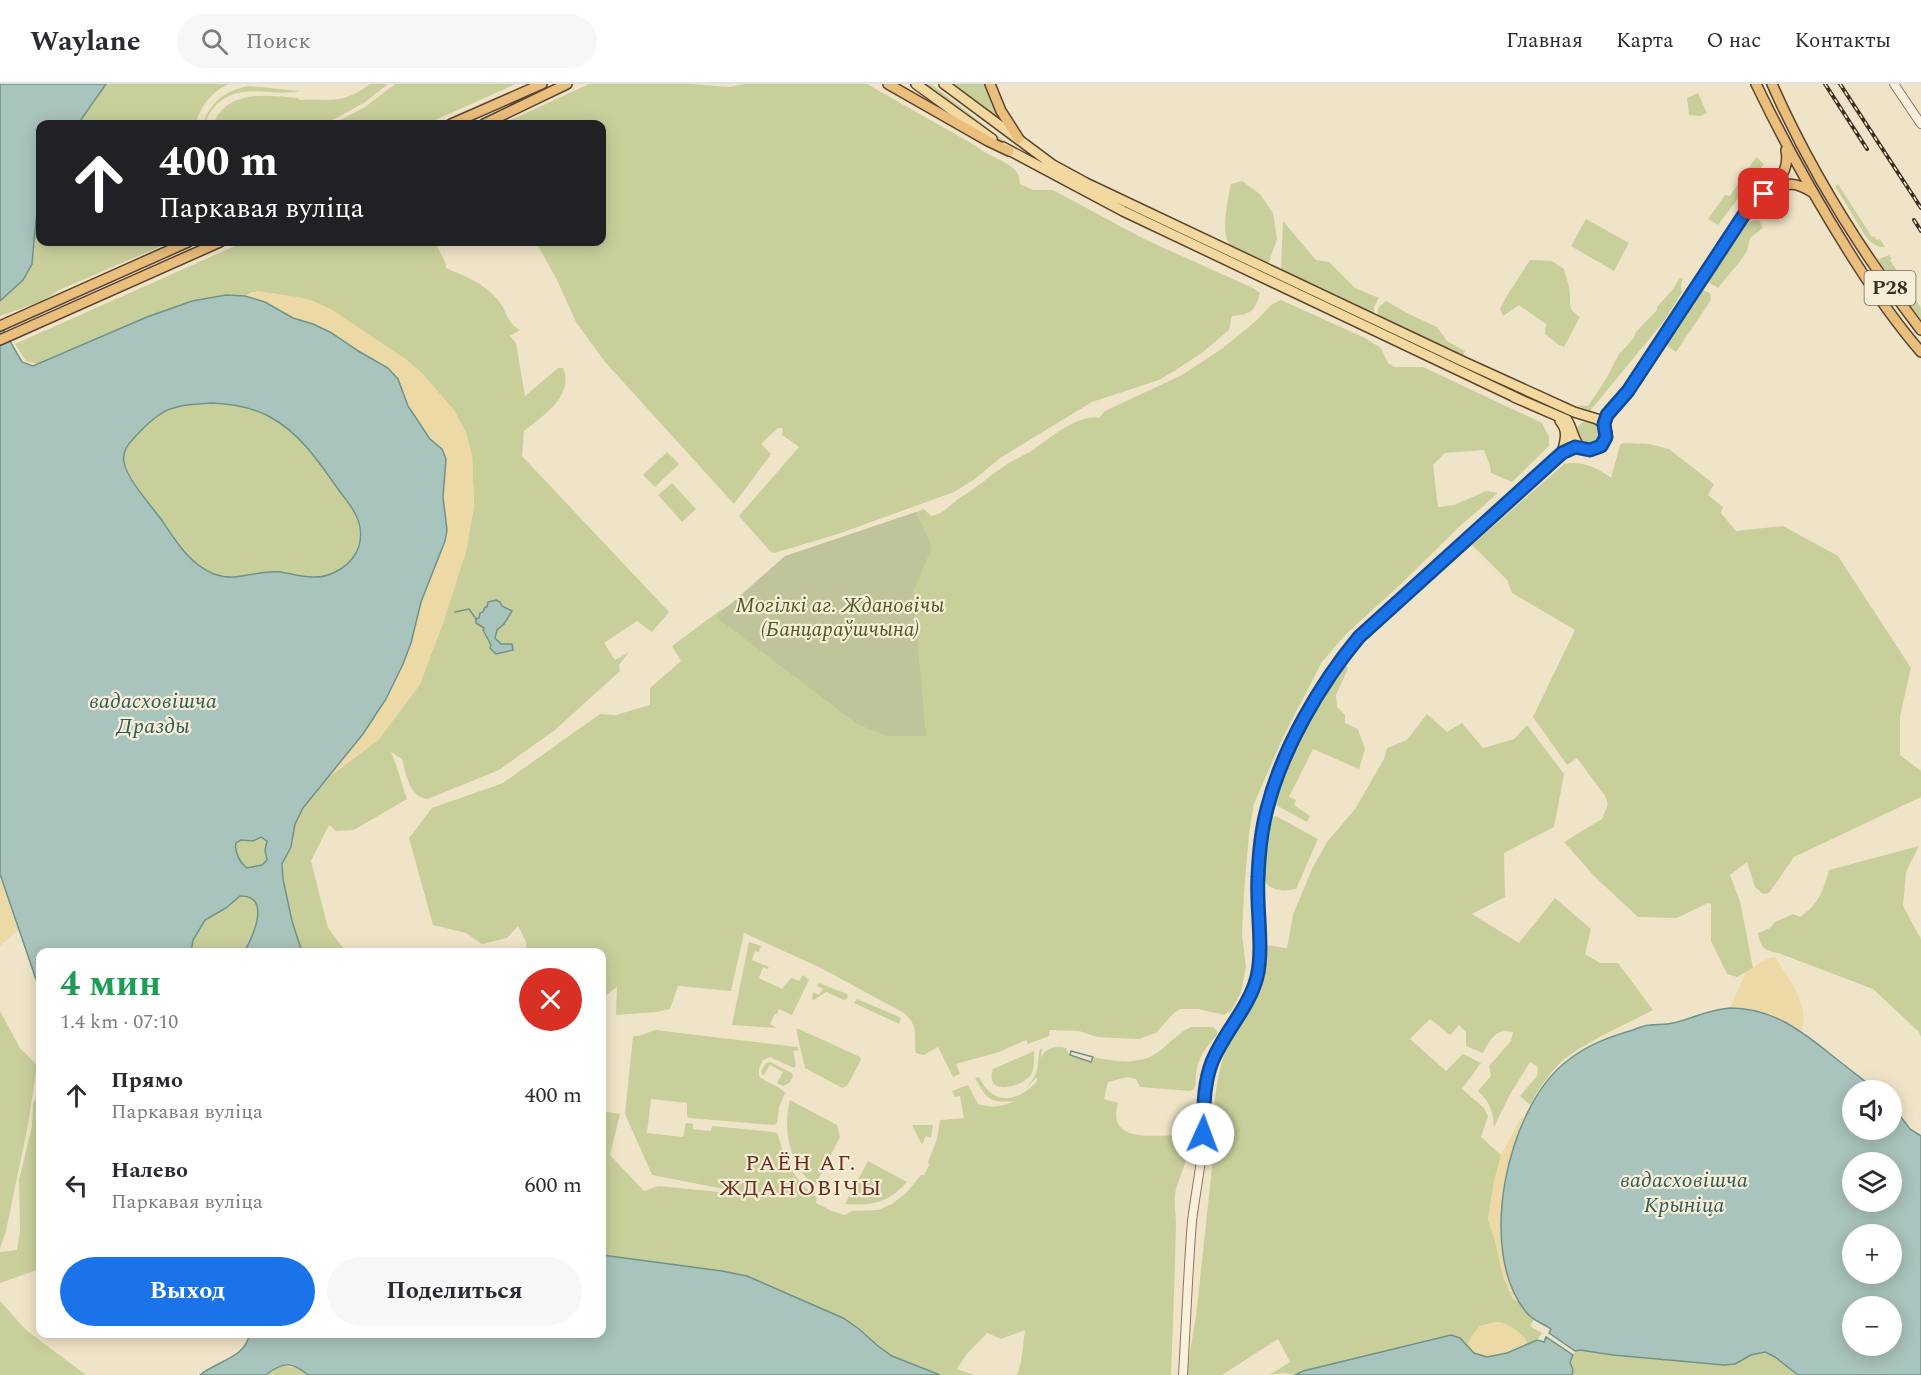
<!DOCTYPE html>
<html lang="ru">
<meta charset="utf-8">
<style>
:root{--surface:#fff;--page:#f7f7f7;--text:#2b2b33;--muted:#7c7c81;--line:#e1e1e2;--accent:#1a73e8}
body{margin:0;font-family:Spectral,serif;background:var(--page);color:var(--text);height:100vh;display:flex;flex-direction:column;font-size:22px;white-space:nowrap}
*{box-sizing:border-box;margin:0}
p{font-size:20px;color:var(--muted)}
.icon{flex:none;width:33px;height:33px;fill:none;stroke:currentColor;stroke-width:2;stroke-linecap:round;stroke-linejoin:round}
.map{position:relative;flex:1;overflow:hidden}
.details{position:absolute;left:36px;top:864px;width:570px;height:390px;display:flex;flex-direction:column;background:var(--surface);border-radius:12px;box-shadow:0 3px 15px #0003}
.details>*{flex:none}
.guide{position:absolute;left:36px;top:36px;width:570px;height:126px;border-radius:12px;box-shadow:0 3px 15px #0003;background:#202124;color:#fff;overflow:hidden}
.fabs{position:absolute;left:1842px;top:996px;display:grid;gap:12px}
.fabs a{display:grid;place-items:center;width:60px;height:60px;border-radius:50%;background:var(--surface);box-shadow:0 3px 15px #0003;font-size:30px}
.pin{position:absolute;display:grid;place-items:center;width:51px;height:51px;color:#fff;margin:-26px;border-radius:12px;box-shadow:0 3px 9px #0006}
.me{position:absolute;width:66px;margin:-33px;rotate:2deg;stroke-linejoin:round;filter:drop-shadow(0 0 4px #0008)}
.turn{display:flex;align-items:center;gap:21px;height:126px;padding:0 24px;font-size:27px}
.turn .icon{width:78px;height:78px;stroke-width:2.5}
.turn b{display:block;font-size:42px;line-height:51px}
.round{display:grid;place-items:center;flex:none;width:63px;height:63px;border-radius:32px;background:var(--page)}
.headline{display:flex;align-items:center;justify-content:space-between;height:102px;padding:0 24px}
h1{font-size:36px;font-weight:700;line-height:45px;color:#1e9e55}
.primary-button{display:flex;gap:12px;margin-top:auto;padding:12px 24px}
.primary-button a{flex:1;height:69px;border-radius:36px;background:var(--accent);color:#fff;font-size:24px;font-weight:700;line-height:69px;text-align:center}
.primary-button a+a{background:var(--page);color:var(--text)}
ul{padding:0;list-style:none}
li{display:flex;align-items:center;gap:18px;height:90px;padding:0 24px}
li div{flex:1}
li b{display:block;font-size:22px}
li em{font-style:normal}
header{display:flex;align-items:center;gap:36px;box-sizing:border-box;height:84px;padding:0 30px;background:var(--surface);border-bottom:2px solid var(--line)}
header strong{font-size:28px}
nav{display:flex;gap:33px;margin-inline-start:auto;font-size:21px}
.search{width:420px;height:54px;background:var(--page);display:flex;align-items:center;gap:15px;box-sizing:border-box;padding:0 21px;border-radius:33px;color:var(--muted);font-size:22px}
.map>svg:first-child{display:block}
.green{fill:#c9cf9b}
.sand{fill:#ecd9a5}
.cemetery{fill:#bfc49a}
.water{fill:#a9c4bc;stroke:#6f938a;stroke-width:1.5;fill-rule:evenodd}
.lines{fill:none;stroke-linecap:round;stroke-linejoin:round}
.stream{stroke:#6f938a;stroke-width:1.5}
.tertiary-casing{stroke:#8d765c;stroke-width:10}
.primary-casing{stroke:#5b4430;stroke-width:12}
.trunk-casing{stroke:#5b4430;stroke-width:12}
.tertiary{stroke:#faf1dc;stroke-width:8}
.primary{stroke:#f3d9a0;stroke-width:9}
.trunk{stroke:#eabe7c;stroke-width:9}
.rail-casing{stroke:#3d2e20;stroke-width:4}
.rail{stroke:#f7eed8;stroke-width:1.5;stroke-dasharray:4.5;stroke-linecap:butt}
.route-casing{stroke:#114b97;stroke-width:15}
.route{stroke:#1a73e8;stroke-width:10}
.labels{text-anchor:middle;dominant-baseline:central;stroke-width:4.5;stroke-linejoin:round;paint-order:stroke}
.shield{fill:#f7eed8;stroke:#756857;stroke-width:1.5}
.shield-label{font-size:20px;font-weight:bold;fill:#3d2e20}
.park-label{font-size:21px;font-style:italic;fill:#4d5a26;stroke:#f7eed8}
.water-label{font-size:22px;font-style:italic;fill:#2f5d5a;stroke:#f7eed8}
.neighbourhood-label{font-size:22px;letter-spacing:1.5px;fill:#6b2e1e;stroke:#f7eed8}
</style>
<header>
<strong>Waylane</strong>
<div class="search"><svg class="icon" aria-label="search" viewBox="0 0 24 24"><circle cx="10" cy="10" r="6"/><path d="M15 15l6 6"/></svg>Поиск</div>
<nav><a>Главная</a><a>Карта</a><a>О нас</a><a>Контакты</a></nav>
</header>
<div class="map">
<svg width="1921" height="1291" viewBox="0 0 1921 1291">
<rect width="100%" height="100%" fill="#f0e4c8"/>
<!-- green -->
<path class="green" d="M106,0h123c-17,7 -29,23 -33,40h-118z
M370,0h18l-24,19 -39,21h-112c15,-35 54,-29 85,-26l2,2c31,-1 44,4 70,-16z
M395,0h121l-90,40h-93l32,-17z
M589,0h103l36,3 17,-3h122l109,62c10,10 36,16 42,28 2,3 1,7 2,10l13,6h20l91,49 109,49 7,5c-5,19 -9,21 -28,23l-3,14 -26,22 -24,16 -20,12 -67,22 -92,56 -25,21 -21,13 -116,42 -64,19 -4,-2 -31,-35 60,-69 -17,-12 1,-7h-5l-17,16 10,10 -37,50 -129,-142 -29,-40 -19,-42 -21,-38h66v-118h-100z
M924,0h7l83,64 -4,1z
M953,0h33l19,39z
M249,2l51,5c-26,6 -49,-7 -75,7 -11,7 -16,14 -20,26h-2c7,-22 23,-34 46,-38z
M1698,9l9,20 -6,3 -12,-1 -2,-17z
M1756,73l8,7 -46,61 -10,-6 17,-24 5,1z
M1242,97l18,13 13,19 4,26 -9,26c-10,-5 -31,-12 -38,-20 -10,-11 -2,-47 1,-61z
M1838,100l34,53 2,-1 3,4 3,-1 5,8c-8,1 -14,-4 -19,-10l-31,-51z
M40,114v44h131l-112,48 -17,11 -42,15v-15l16,-14 18,-33 2,-34z
M1586,135l43,24 -15,28 -43,-25z
M1759,136l4,8 -13,10 -3,13 -6,9 -23,28 -12,-7 31,-47 13,-13z
M1283,137l33,39 13,2 26,26 24,10 -5,9v8l-93,-44z
M244,158h191l11,22v4c20,9 37,14 52,32 10,12 6,20 22,30l-10,6 6,7 9,53 33,-28h5c12,27 -21,49 -39,63l-2,25 147,156 -17,20 -15,-11 -33,22 11,17 14,-8 -10,13 1,6 -65,59 -56,40 -71,29c-19,-2 -22,-25 -26,-40l-11,-7c7,15 10,31 16,47l-53,31 -18,1 -7,-6 -18,36 17,67 18,24h-44l-10,-31 -10,-50 2,-13 9,-16 2,-18 13,-23 21,-24 49,-37 42,-56 23,-61 23,-72 8,-45 -2,-51 -65,-95 -54,149c10,22 10,45 -12,59 -9,6 -19,10 -30,10 -14,-1 -27,-7 -41,-6 -18,1 -35,9 -53,3 -10,-3 -20,-10 -27,-17 -11,-11 -65,-85 -66,-97 -2,-16 16,-31 26,-40 27,-25 77,-20 109,-10l71,-102 -78,-17 -7,4h-28l-25,5 -45,16 -110,47 -11,-3 -11,-17z
M1889,171l3,4 -2,1 31,48v13l-41,-58 -1,-4z
M1530,176l22,1 12,8c2,8 6,18 6,26 0,13 -1,14 10,22l-16,30 -5,-2 -14,-11 1,-10 -27,-19 -16,11 -3,-7 8,-15z
M1680,193l3,2 -2,6 1,7 -18,29 -74,90 -14,-6 12,1 18,-27 13,-25 14,-15 3,-7 21,-22v-3l16,-18z
M1701,205l9,4 1,7 -35,52 -10,-7z
M1281,216l84,38 16,10 7,15 6,4h29l119,56 7,14v9l-37,36 -21,-9 -1,-7 -6,-16 -39,3 -12,12 5,42 16,-2 32,-14 12,2 -38,33 -59,58 -55,50 -24,28 -40,77 -28,65 -5,29 -5,60 -2,42 4,32 -5,25 -9,18 -8,5 -26,-6h-18l-7,5 -17,19 -17,6 -42,-2 -18,-6 -29,-1 -1,6 -21,8 -2,-4 -27,12 -43,12 4,10 -7,3 -15,-30 -14,8 -8,-2c-3,-17 4,-26 -12,-40l-85,-46 -75,-34 -13,58 -53,-5 -8,23 -13,3 -41,3 1,-28 -15,11v-46h-75l-1,-10 -8,-16 -11,12 -25,6 -16,-11 -33,-8 -24,-87 23,-30 71,-25 97,-69 16,1 34,-10v-17l31,-27 -9,-15 46,-34 15,-9 138,-73 53,-21 7,7c15,-3 18,-11 30,-19 16,-9 29,-22 45,-32 7,-5 16,-9 24,-13 18,-12 46,-38 69,-34l6,-7 77,-36 41,-27 34,-28 14,-15z
M1386,217l23,13 28,13 10,14 18,10 -4,8 -83,-42v-9z
M1577 349a13 13 0 1 1 26 0a13 13 0 1 1-26 0Z
M1623,359l26,1 20,5 45,35 -6,11 15,12 -2,6 15,18 47,-5 55,30 73,112 -11,48v39l21,16v26l-127,60 -25,36 -6,1 -8,-7 -8,-25 -17,13 10,26 13,67 -16,9 -10,-3 -16,-33v-37l-3,-1 -31,15 -39,-1 -44,-41 -30,-34 38,-23 6,-15 -3,-8 -28,-38 -10,7 -34,-48 42,-87 -63,-37 -5,-13 -35,-35 92,-81c18,-4 34,4 47,14l9,-33z
M667,368l12,12 -24,23 -12,-12z
M672,399l24,26 -14,13 -24,-27z
M1345,579l3,6 -12,26 1,12 8,8v8l13,6 7,20 -6,20 -46,-20 -24,48 7,3 -2,5 16,11 -3,6 -31,-17 -1,-11 22,-55z
M1427,630l20,18 15,-9 21,25 31,-9 13,-14 37,49 -10,53 -50,26 1,44 -33,17 47,29 36,-45 36,31 -6,25 15,9h18l35,47c-28,15 -69,32 -93,53 -12,12 -22,27 -30,42l-10,-9 17,-20 1,-9 -8,-5 -21,34 -15,31c-1,-16 -4,-25 -16,-36l13,-15 -2,-10 22,-25 2,-9c-19,-4 -22,8 -30,21l-17,-7v-14l-7,-7 -9,10 -20,-16 -20,20 36,32 17,-17 18,9 -19,26 22,19 4,8 -7,21 20,18 -7,27 -6,38 7,20 8,36 10,23 5,2 16,19 -4,6 12,7 -5,7 -9,5 -4,-8 -44,-11 -13,19 -3,-4 -161,30 -8,4 -11,-2 -15,2 21,-13 -12,-23 -56,36h-36l10,-59 19,-176c-3,-31 1,-66 13,-96 10,-24 28,-45 35,-71 2,-9 1,-19 1,-28l23,3 6,-33 19,-46 15,-27 28,-33 29,-50 3,-11 20,-8z
M1276,732l42,23 -22,50c-14,3 -25,2 -34,-10l9,-61z
M259,753h5l3,4 -2,9 2,10 -5,5 -15,3c-6,-4 -12,-16 -12,-22l6,-6 12,1z
M1919,762l-13,26 -3,34 18,33v98l-2,-5 -46,-43 -92,-35c-16,-4 -20,-4 -23,-21l12,-5 5,-6 18,-8 7,3c19,-13 23,-26 29,-47z
M245,811l10,5c9,15 -3,39 -11,52h-53l2,-12 12,-20 21,-12 10,-10z
M749,858l12,4 -2,6 -4,-1 -3,9 17,7 -2,2 -4,-2 -4,11 23,11 9,-11 8,3 4,-6 6,5 -17,35 -13,-6 -2,5h-2l-5,10 7,4 -45,-3z
M819,899l28,11 1,4 -4,2 -18,-8 -12,8 -2,-1 1,-7 6,3 4,-6 -6,-3z
M857,915l38,16 6,3 -2,6 -45,-21z
M0,927l20,37 17,17 -9,60 -22,106 -6,17z
M1191,943h22l4,4v4c-11,12 -20,24 -21,40 -1,6 1,8 -2,14l-4,2 -50,-4 -4,-8 -9,-2 -19,5 -4,17 14,4c-12,41 37,32 62,32 17,17 -3,41 -5,60 -1,10 1,19 1,28 -1,51 -3,101 -5,152h-154l4,-13 4,-32 -24,9 -14,-6 -21,22 -9,14 17,6h-34l-40,-15 -16,-9 -33,-28 -104,-47 -25,-5 -120,-16v-144l18,3 -10,41 34,36 14,-5 102,10 -108,-21 -27,-61 8,-78h6l16,-6 142,17 2,3 -6,1 3,14 -2,3 -24,-11 -7,3 -4,9v7c7,7 20,9 26,17l-6,14 -2,16 -3,2 -85,-7 -2,-2v-13l-36,-4 -4,34 36,4 3,-14 7,1v5l18,2 1,-5 62,6 4,2c7,29 16,45 39,64l-1,5 16,8 13,4 7,-4 26,-1 14,-6 15,-12 14,-17h3l5,-10 -1,-3 9,-23 3,-19 24,-2 -4,-22 -5,1 -3,-6 16,-6 10,19c13,4 24,3 37,-3 -25,2 -28,-1 -40,-23l4,-1c13,29 39,26 58,4v-4l-11,11c14,-15 10,-19 14,-39l2,-1 -1,10c4,-10 15,-13 25,-10l4,8 21,6 2,-5c23,5 48,9 68,-7 10,-9 18,-17 30,-23z
M796,945h3l61,28 1,3 -14,26 -5,2 -37,-20z
M1034,967c0,7 1,19 -4,25 -10,12 -46,20 -37,-7z
M770,978l22,11 1,4 -4,6 -6,3 -6,-3 6,-11 -13,-7 -7,11 -2,-5 5,-8z
M40,1008v177l-40,14v-31l17,-2 3,-19 -1,-51 13,-54 1,-23z
M790,1016l47,25 3,12 -25,49c-25,-21 -33,-55 -25,-86z
M912,1041h21l-2,13 -5,-2 -4,9z
M868,1077l39,21c-19,21 -34,24 -62,22z
M0,1217l26,29 60,45h-86z
M1578,1266l44,6 118,5c29,-17 35,-4 58,14h-226l1,-5 -3,-8 4,-9z
M278,1281l20,3 10,7h-42z"/>
<!-- sand -->
<path class="sand" d="M258,207l40,6 15,4 18,8 76,51 16,14 31,36 12,22 6,23 2,51 -8,45 -23,72 -23,61 -42,56 -49,37 34,-43 23,-35 17,-35 18,-62 24,-61 2,-11 -4,-33 2,-25 -11,-30 -26,-36 -10,-27 -10,-11 -75,-44 -20,-6 -28,-16 -20,-6z
M0,790l19,55 -19,17z
M1775,873c13,21 36,49 26,74 -21,-15 -45,-22 -71,-23l16,-36 21,-13z
M1525,1031c-25,58 -35,128 -7,186l-5,-1 -10,-24 -8,-36 -7,-20 6,-38 7,-27 19,-36z
M1500,1238c13,4 22,11 28,23 -20,8 -45,21 -61,0 9,-17 13,-22 33,-23z"/>
<!-- cemetery -->
<path class="cemetery" d="M916,428l16,35 -19,45 13,144h-39l-31,-13 -140,-106 69,-61z"/>
<!-- water -->
<path class="water" d="M0,0h106l-28,40h-38v74l-4,22 -4,44 -9,16 -23,21z
M226,211l19,1 20,6 28,16 20,6 17,8 30,20 28,16 10,11 10,27 22,33 12,10 4,10 -3,38 4,33 -2,11 -24,61 -10,41 -8,21 -17,35 -23,35 -60,74 -8,16 -4,23 -9,17 1,15 9,42 10,31h-58c9,-15 28,-57 -4,-56l-14,12 -21,12 -12,20 -2,12h-151v39l-40,-117v-550l22,38 11,4 114,-49 45,-16zM213,319c21,1 39,4 57,14 30,16 49,45 68,72 7,10 16,19 20,31 3,8 3,18 1,26 -6,19 -28,32 -46,31 -11,0 -21,-3 -32,-5 -23,-3 -44,11 -67,2 -25,-10 -39,-34 -53,-55 -10,-13 -35,-42 -37,-57 -2,-9 4,-18 10,-24 28,-31 38,-33 79,-35zM261,753l6,4 -2,9 2,10 -5,5 -15,3c-7,-5 -13,-17 -11,-25l5,-3 12,1z
M496,516l4,2 2,4 10,5 -8,13 -7,6 -2,8 6,6h11l1,6 -17,4 -6,-6 1,-3 -8,-15 1,-2 -8,-5v-4l3,-1 1,-5 3,-1 2,-5h2l1,-5z
M1730,924c41,0 69,21 99,45 16,13 32,25 47,37h-24v40h40v-25l18,24 11,7v239h-123l-23,-18 -10,-5 -14,3 -16,9 -11,1 -111,-10 -33,-5 -5,1 -26,-18 2,-4c-10,-7 -18,-8 -25,-17 -50,-61 -19,-205 41,-251 20,-16 42,-24 66,-31 5,-2 12,-5 17,-5 8,-1 15,0 23,-2 22,-5 33,-13 57,-15zM1892,1078v40h-40v-40zM1892,1150v40h-40v-40zM1892,1222v40h-40v-40z
M602,1171l120,16 25,5 96,42 16,11 19,17 14,10 48,19h-632c-17,-14 -26,-13 -42,0h-66c17,-14 47,-18 49,-41h353z
M1451,1251l9,3 14,15 13,4 20,-4 30,-13 7,2 2,-5 27,18 -3,7 3,8 -1,5h-277l8,-4z"/>
<g class="lines">
<!-- stream -->
<path class="stream" d="M455,528l14,-3 7,10
M1071,967l22,6 -2,5 -21,-7z"/>
<defs>
<path id="tertiary" d="M1894,0l27,40
M1183,1291c3,-51 5,-103 9,-154 3,-23 7,-45 10,-68 2,-24 -1,-49 4,-72 9,-39 43,-67 51,-106 6,-28 -1,-66 0,-95 3,-89 45,-176 102,-243l203,-184 11,-18"/>
<path id="primary" d="M916,0l76,55
M944,0l109,81 33,18 378,179 110,50 23,7 7,5 3,10 -4,10 -7,5c-23,5 -20,-15 -29,-29l-53,-23
M1003,63l120,64 396,188
M1560,337c9,10 5,20 2,32
M1604,340l6,-14 18,-19 121,-184 23,-19"/>
<path id="trunk" d="M888,0l100,57 21,10
M990,0l11,27 18,28
M1756,0c28,58 59,114 93,168 22,35 45,69 72,100
M1772,0c38,86 92,172 149,246
M451,40l91,-40
M484,40l83,-40
M1772,104c11,-12 17,-22 14,-38
M1772,104c18,-5 23,-6 40,4
M0,242l188,-84
M0,256l220,-98"/>
</defs>
<!-- tertiary casing -->
<use href="#tertiary" class="tertiary-casing"/>
<!-- primary casing -->
<use href="#primary" class="primary-casing"/>
<!-- trunk casing -->
<use href="#trunk" class="trunk-casing"/>
<!-- tertiary -->
<use href="#tertiary" class="tertiary"/>
<!-- primary -->
<use href="#primary" class="primary"/>
<!-- trunk -->
<use href="#trunk" class="trunk"/>
<defs>
<path id="rail" d="M1825,0l42,65
M1840,0l81,124
M1914,136l7,11"/>
</defs>
<!-- rail casing -->
<use href="#rail" class="rail-casing"/>
<!-- rail -->
<use href="#rail" class="rail"/>
</g>
<g class="lines">
<defs>
<path id="route" d="M1203,1050c1,-24 0,-49 9,-72 12,-30 37,-54 45,-85 7,-29 -1,-70 1,-100 1,-23 3,-46 9,-68 15,-60 53,-125 92,-172l203,-184 13,-6 15,3 11,-4 5,-9 -2,-13 3,-9 21,-24 121,-184 15,-13"/>
</defs>
<!-- route casing -->
<use href="#route" class="route-casing"/>
<!-- route -->
<use href="#route" class="route"/>
</g>
<g class="labels">
<!-- shield labels -->
<rect class="shield" x="1864.5" y="187" width="51" height="34" rx="4.5"/>
<g class="shield-label">
<text x="1890" y="204">Р28</text>
</g>
<!-- park labels -->
<g class="park-label">
<text x="840" y="522">Могілкі аг. Ждановічы<tspan x="840" dy="24">(Банцараўшчына)</tspan></text>
</g>
<!-- water labels -->
<g class="water-label">
<text x="153" y="617">вадасховішча<tspan x="153" dy="25">Дразды</tspan></text>
<text x="1684" y="1096">вадасховішча<tspan x="1684" dy="25">Крыніца</tspan></text>
</g>
<!-- neighbourhood labels -->
<g class="neighbourhood-label">
<text x="801" y="1079">РАЁН АГ.<tspan x="801" dy="25">ЖДАНОВІЧЫ</tspan></text>
</g>
</g>
</svg>
<div class="fabs">
<a><svg class="icon" aria-label="sound" viewBox="0 0 24 24"><path d="M4 9h4l5-4v14l-5-4H4zM17 9q2 3 0 6"/></svg></a>
<a><svg class="icon" aria-label="layers" viewBox="0 0 24 24"><path d="M12 4l9 5-9 5-9-5zM3 14l9 5 9-5"/></svg></a>
<a>+</a>
<a>−</a>
</div>
<div class="pin" style="left:1764px;top:110px;background:#d93025"><svg class="icon" aria-label="arrive" viewBox="0 0 24 24"><path d="M6 21V4h12l-3 4 3 4H6"/></svg></div>
<svg class="me" style="left:1203px;top:1050px" viewBox="-20 -20 40 40"><circle r="19" fill="#fff"/><path d="M0-13L10 11 0 6-10 11z" fill="#1a73e8"/></svg>
<div class="guide">
<div class="turn"><svg class="icon" aria-label="ahead" viewBox="0 0 24 24"><path d="M12 20V5M6 11l6-6 6 6"/></svg><div><b>400 m</b>Паркавая вуліца</div></div>
</div>
<section class="details">
<div class="headline"><div><h1>4 мин</h1><p>1.4 km · 07:10</p></div><a class="round" style="background:#d93025;color:#fff"><svg class="icon" aria-label="close" viewBox="0 0 24 24"><path d="M6 6l12 12M18 6L6 18"/></svg></a></div>
<ul>
<li><svg class="icon" aria-label="ahead" viewBox="0 0 24 24"><path d="M12 20V5M6 11l6-6 6 6"/></svg><div><b>Прямо</b><p>Паркавая вуліца</p></div><em>400 m</em></li>
<li><svg class="icon" aria-label="left" viewBox="0 0 24 24"><path d="M17 20v-9H6M10 6l-5 5 5 5"/></svg><div><b>Налево</b><p>Паркавая вуліца</p></div><em>600 m</em></li>
</ul>
<div class="primary-button"><a>Выход</a><a>Поделиться</a></div>
</section>
</div>
